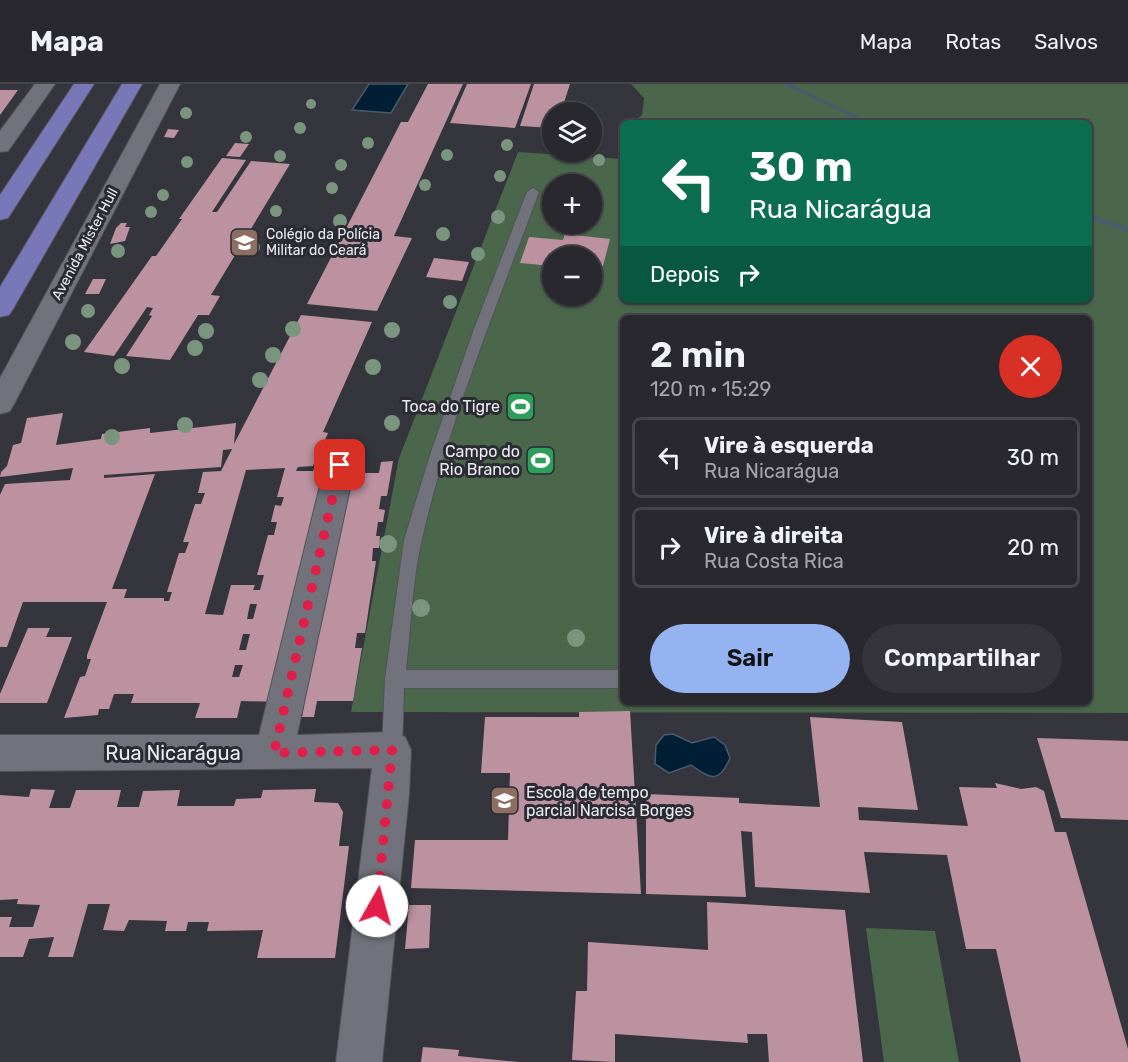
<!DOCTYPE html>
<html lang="pt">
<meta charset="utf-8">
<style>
:root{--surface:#28282e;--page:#34343a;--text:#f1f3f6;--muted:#a5a6aa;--line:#44444a;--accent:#95b2f1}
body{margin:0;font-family:Rubik,sans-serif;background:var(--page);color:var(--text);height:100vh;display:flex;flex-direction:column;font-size:22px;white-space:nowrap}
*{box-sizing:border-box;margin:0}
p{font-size:20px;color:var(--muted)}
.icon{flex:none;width:33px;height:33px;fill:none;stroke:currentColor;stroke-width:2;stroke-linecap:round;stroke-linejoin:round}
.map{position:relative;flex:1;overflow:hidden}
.drawer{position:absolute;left:620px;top:231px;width:472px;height:390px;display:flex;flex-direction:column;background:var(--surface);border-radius:9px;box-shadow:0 2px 4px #0004,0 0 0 2px var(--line)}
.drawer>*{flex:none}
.hud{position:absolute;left:620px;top:36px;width:472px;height:183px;border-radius:9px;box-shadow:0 2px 4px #0004,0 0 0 2px var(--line);background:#0b6e4f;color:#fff;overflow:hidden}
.fabs{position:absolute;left:542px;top:18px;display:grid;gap:12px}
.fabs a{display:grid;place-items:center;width:60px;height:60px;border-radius:50%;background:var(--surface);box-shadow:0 2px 4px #0004,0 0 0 2px var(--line);font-size:30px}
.pin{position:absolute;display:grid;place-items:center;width:51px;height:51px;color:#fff;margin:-26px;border-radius:12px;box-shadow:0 3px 9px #0006}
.me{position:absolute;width:66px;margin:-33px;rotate:7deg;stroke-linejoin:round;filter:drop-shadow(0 0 4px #0008)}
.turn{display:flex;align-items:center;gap:21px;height:126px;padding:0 30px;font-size:27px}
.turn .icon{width:78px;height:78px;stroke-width:2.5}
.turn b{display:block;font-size:42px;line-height:51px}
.then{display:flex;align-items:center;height:57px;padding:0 30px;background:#0003;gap:12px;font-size:22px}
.round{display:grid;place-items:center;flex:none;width:63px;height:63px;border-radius:32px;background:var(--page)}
.overview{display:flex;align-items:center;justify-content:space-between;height:102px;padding:0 30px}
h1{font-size:36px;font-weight:600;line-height:45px}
.cta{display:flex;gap:12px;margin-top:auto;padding:12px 30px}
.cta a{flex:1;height:69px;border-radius:36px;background:var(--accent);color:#111;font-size:24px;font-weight:600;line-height:69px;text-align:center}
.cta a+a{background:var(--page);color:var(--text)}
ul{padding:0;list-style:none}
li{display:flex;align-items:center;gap:18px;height:81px;margin:0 12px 9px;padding:0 18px;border:3px solid var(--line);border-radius:9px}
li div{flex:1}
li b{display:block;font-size:22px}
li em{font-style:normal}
header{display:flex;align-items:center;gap:36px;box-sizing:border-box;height:84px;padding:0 30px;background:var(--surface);border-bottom:2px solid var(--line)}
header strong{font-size:28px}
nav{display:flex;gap:33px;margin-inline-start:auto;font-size:21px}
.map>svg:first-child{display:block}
.green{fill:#4a664b;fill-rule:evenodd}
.water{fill:#011e34;stroke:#475c6d;stroke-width:1.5}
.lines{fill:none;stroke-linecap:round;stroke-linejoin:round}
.stream{fill:#475c6d;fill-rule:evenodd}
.building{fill:#bc92a1;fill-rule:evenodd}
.service-casing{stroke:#52535a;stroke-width:2}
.minor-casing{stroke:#52535a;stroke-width:2}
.secondary-casing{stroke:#52535a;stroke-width:2}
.trunk-casing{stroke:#52535a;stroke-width:2}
.service{fill:#71727c;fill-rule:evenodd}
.minor{fill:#71727c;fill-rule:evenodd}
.secondary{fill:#71727c;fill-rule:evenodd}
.trunk{fill:#7878b8;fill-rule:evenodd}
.tree{fill:#79957e}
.route{stroke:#e11d48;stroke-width:10;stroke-dasharray:0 18}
.labels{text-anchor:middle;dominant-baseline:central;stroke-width:6;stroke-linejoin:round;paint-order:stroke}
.far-poi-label{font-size:14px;fill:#ebebf1;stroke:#2b2b34;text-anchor:start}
.far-street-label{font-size:14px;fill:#ebebf1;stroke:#2b2b34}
.poi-label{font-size:16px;fill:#ebebf1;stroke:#2b2b34;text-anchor:end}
.near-street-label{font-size:20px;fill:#ebebf1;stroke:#2b2b34}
</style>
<header>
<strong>Mapa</strong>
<nav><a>Mapa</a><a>Rotas</a><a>Salvos</a></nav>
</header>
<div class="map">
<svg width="1128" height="978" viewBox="0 0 1128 978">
<rect width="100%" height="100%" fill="#35353e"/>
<!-- green -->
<path class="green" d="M631,0h497v629l-777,-1 48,-254 119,-306 104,7v141h467v-177h-457l10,-8 2,-17zM552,100h39v40h-39zM552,172h39v40h-39zM622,234h467v384h-467z
M866,844l69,3 24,131h-75z"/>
<!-- water -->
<path class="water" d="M369,0h39l-17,29 -39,-3z
M673,650l19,9 22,-6 11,8 5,13c-11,26 -19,21 -39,7l-22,8 -14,-9 1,-19 8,-10z"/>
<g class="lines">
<!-- stream -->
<path class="stream" d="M783,0h8l81,39h-8z
M1089,130l39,13v5l-39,-13z"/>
</g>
<!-- building -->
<path class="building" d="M428,0h35l-69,152 18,2 -35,73 -70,-7 94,-182h7z
M467,0h64l-16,44 -65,-5z
M534,0h36l-9,28h-9v16l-32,-2z
M0,6h18l-18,25z
M168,45l11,1 -5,8 -10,-1z
M235,59l14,1 -9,13 -14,-1z
M222,74l24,2 -34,52h5l34,-51 39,3 -79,131 9,1 -11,19h-11l-28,45 -44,-4 26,-40 -3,-1 4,-7 -6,-1 -33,49 -30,-4 68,-96h4l26,-37h-3z
M121,139h6l-2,4h5l-5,14 -15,3 6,-16z
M565,150l45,5 -7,27 -12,-2v-8h-39v10l-32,-3 9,-26 34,3z
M434,174l35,4 -7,19 -36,-4z
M93,195h13l-7,15h-14z
M301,231l71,7 -49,110 5,1 -15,33 -15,1 -2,4h17l2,-5 18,-1 -53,237 -39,-1 -4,17h-42l5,-15h-69l3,-9h-20l-5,15h-10l-1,6 -34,3 16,-41 5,-1 6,-17h-4v-4l20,-53h-84l-16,45h-7v-152l5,-11 65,-4 3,-12 -73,9 1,-5 6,-6 6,-21 8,-2 6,-25 36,-5 -7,32 45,-6 1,-5 48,-6v5l86,-10 -2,21zM232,365l-11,22 -18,1 -5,21h7l-4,11h-6l-12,38h6l-4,11h-6l-12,39h5l-3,9h-5v-3h-40l3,-9h-15l43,-115 -51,4v-3l117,-8 2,-17zM285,384l-8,29h7l-3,9 -6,-1 -4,17h6l-3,13h-6l-11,40h7l-4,15h-7l2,-5h-24l-8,30 -18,-1 41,-144zM250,520h7l-4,15h-6zM243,550h7l-4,16h-7zM235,581h8l-4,12h-7z
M393,377l-6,35h-6l-2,13 6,1 -2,12h-5l-2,14h4l-1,12h-6l-1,13h4l-11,72h-8l-2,15h7l-9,53h-36l-3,16h-12l42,-244h35l2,-11z
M28,544h22l-4,9h26l-25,66h-47v-9z
M630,627l11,183 -230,-6 4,-48h93l2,-67h-29l4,-56h94v-5z
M810,633l92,5 16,88 -60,-3 1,13 109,6 -9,-39 38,1 -2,-5 26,6 15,-2 8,4 11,41h11l62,217v13h-107l-25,-113h-30l-19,-94 -83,-3 6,41 -115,-6 -3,-55 -11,-1 5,66 -100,-3v-100l93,4v5l81,4z
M1037,654l91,3v79l-67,-2z
M31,705l24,1 -6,18h21l6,-18h45l-4,17h22l4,-16 37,-1 -3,16h57l2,-7 25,-1 2,-8 53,-1 -2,13 24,1 5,9 -4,34h10l-14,112h-78l6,-28 -56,1 2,-9h-21l-2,9h-21l2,-10 -38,-1 -5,11 -21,-1 7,-26h-22l-15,53h-25l6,-20 -25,2 -6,18h-23v-40h12l-3,10h24l7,-22 -23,-1 1,-5 -18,1v-105l29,2z
M707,818l138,8 18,152h-94l-2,-28h-20l1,9 -133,-9v28l-43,-2 4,-69h11l1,-49 120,8z
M409,821h22l-2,43 -24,1z
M423,963l36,3 -1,6 60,6h-97z"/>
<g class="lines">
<defs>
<path id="service" d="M533,104l6,4c-42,113 -90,228 -117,347 -10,42 -11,88 -16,131h216v18h-218l-2,62 -3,7 -7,3 -7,-3 -3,-7 3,-71 19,-139 27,-88 43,-123 53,-137z"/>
<path id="minor" d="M340,370l11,3 4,8 -58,270 95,-3 13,5 6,13 -2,44 -27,268h-46l36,-294 -372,3v-36h259l66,-270 4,-8z"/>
<path id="secondary" d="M35,0h20l-47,67 -8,1v-21z
M160,0h20l-166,320 -4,7 -10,3v-36z"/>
<path id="trunk" d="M74,0h20l-86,134 -8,2v-25z
M122,0h20l-129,225 -4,6 -9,2v-30z"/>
</defs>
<!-- service casing -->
<use href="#service" class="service-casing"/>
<!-- minor casing -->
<use href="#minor" class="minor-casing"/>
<!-- secondary casing -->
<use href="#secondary" class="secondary-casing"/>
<!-- trunk casing -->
<use href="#trunk" class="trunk-casing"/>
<!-- service -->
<use href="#service" class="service"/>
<!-- minor -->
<use href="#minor" class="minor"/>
<!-- secondary -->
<use href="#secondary" class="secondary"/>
<!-- trunk -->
<use href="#trunk" class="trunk"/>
</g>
<!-- trees -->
<g class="tree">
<circle cx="311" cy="20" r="5"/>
<circle cx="186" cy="29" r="6"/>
<circle cx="300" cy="44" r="6"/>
<circle cx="246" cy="53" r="6"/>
<circle cx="368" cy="59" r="6"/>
<circle cx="507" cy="61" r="6"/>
<circle cx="447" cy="71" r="6"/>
<circle cx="280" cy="72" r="6"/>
<circle cx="599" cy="76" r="6"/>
<circle cx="187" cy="78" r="6"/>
<circle cx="341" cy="81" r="6"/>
<circle cx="500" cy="92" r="6"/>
<circle cx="425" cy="101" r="6"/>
<circle cx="332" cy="104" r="6"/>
<circle cx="163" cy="111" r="6"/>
<circle cx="276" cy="127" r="6"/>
<circle cx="151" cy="128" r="6"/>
<circle cx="498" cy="133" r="7"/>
<circle cx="340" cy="137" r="7"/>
<circle cx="443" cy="150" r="7"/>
<circle cx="276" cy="155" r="7"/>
<circle cx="253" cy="163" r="7"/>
<circle cx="118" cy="167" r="7"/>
<circle cx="478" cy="170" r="7"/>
<circle cx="450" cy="218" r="7"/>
<circle cx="88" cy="227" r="7"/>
<circle cx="293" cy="245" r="8"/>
<circle cx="392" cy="246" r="8"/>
<circle cx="206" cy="247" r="8"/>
<circle cx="73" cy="258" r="8"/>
<circle cx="195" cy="264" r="8"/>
<circle cx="273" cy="271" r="8"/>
<circle cx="122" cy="282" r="8"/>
<circle cx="373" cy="283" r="8"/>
<circle cx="260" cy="296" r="8"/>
<circle cx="392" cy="339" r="8"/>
<circle cx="185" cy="341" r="8"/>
<circle cx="112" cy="353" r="8"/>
<circle cx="388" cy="460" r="9"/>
<circle cx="421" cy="524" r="9"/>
<circle cx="576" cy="554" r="9"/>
</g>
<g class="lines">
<!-- route -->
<path class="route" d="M340,381l-66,288 118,-3 -15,156"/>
</g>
<!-- icons -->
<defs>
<symbol id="school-square" viewBox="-11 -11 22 22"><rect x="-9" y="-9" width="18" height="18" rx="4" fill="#8d6e63" stroke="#2b2b34"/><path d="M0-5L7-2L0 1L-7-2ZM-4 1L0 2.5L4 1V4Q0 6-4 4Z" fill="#fff"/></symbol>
<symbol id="stadium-square" viewBox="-11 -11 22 22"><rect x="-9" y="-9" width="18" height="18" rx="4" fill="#2e9e5b" stroke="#2b2b34"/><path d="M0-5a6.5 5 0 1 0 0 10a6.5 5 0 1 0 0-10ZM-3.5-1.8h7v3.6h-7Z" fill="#fff"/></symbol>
</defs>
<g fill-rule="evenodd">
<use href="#school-square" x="228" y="142" width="33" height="33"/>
<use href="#stadium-square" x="504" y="306" width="33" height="33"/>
<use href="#stadium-square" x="524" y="360" width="33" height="33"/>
<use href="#school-square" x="488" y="700" width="33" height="33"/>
</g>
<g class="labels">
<!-- far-poi labels -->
<g class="far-poi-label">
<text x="266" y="150">Colégio da Polícia<tspan x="266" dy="16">Militar do Ceará</tspan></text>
</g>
<!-- far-street labels -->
<g class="far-street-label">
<text transform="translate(85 160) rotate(-62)">Avenida Mister Hull</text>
</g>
<!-- poi labels -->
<g class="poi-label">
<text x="500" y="322">Toca do Tigre</text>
<text x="520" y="367">Campo do<tspan x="520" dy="18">Rio Branco</tspan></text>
<text x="526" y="708" text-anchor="start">Escola de tempo<tspan x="526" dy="18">parcial Narcisa Borges</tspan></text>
</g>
<!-- near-street labels -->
<g class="near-street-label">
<text x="173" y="669">Rua Nicarágua</text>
</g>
</g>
</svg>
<div class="fabs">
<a><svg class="icon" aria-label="layers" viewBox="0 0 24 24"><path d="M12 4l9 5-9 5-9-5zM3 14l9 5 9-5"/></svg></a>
<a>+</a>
<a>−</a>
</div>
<div class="pin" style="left:340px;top:381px;background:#d93025"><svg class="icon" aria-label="arrive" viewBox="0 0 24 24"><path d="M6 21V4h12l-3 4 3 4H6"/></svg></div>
<svg class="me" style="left:377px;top:822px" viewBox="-20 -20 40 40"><circle r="19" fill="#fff"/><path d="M0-13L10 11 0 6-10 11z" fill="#e11d48"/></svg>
<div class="hud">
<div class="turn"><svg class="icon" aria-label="left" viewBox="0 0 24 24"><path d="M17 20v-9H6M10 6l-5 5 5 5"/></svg><div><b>30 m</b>Rua Nicarágua</div></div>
<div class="then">Depois<svg class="icon" aria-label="right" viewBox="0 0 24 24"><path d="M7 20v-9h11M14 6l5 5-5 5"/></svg></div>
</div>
<section class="drawer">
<div class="overview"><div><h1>2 min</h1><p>120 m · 15:29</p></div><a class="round" style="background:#d93025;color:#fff"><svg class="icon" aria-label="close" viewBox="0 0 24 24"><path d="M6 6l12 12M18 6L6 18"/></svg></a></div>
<ul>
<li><svg class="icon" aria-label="left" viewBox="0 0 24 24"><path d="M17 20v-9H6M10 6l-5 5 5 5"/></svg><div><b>Vire à esquerda</b><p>Rua Nicarágua</p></div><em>30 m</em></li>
<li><svg class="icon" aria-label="right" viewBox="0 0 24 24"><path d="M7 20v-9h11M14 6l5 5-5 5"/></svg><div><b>Vire à direita</b><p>Rua Costa Rica</p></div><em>20 m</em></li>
</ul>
<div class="cta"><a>Sair</a><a>Compartilhar</a></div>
</section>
</div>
